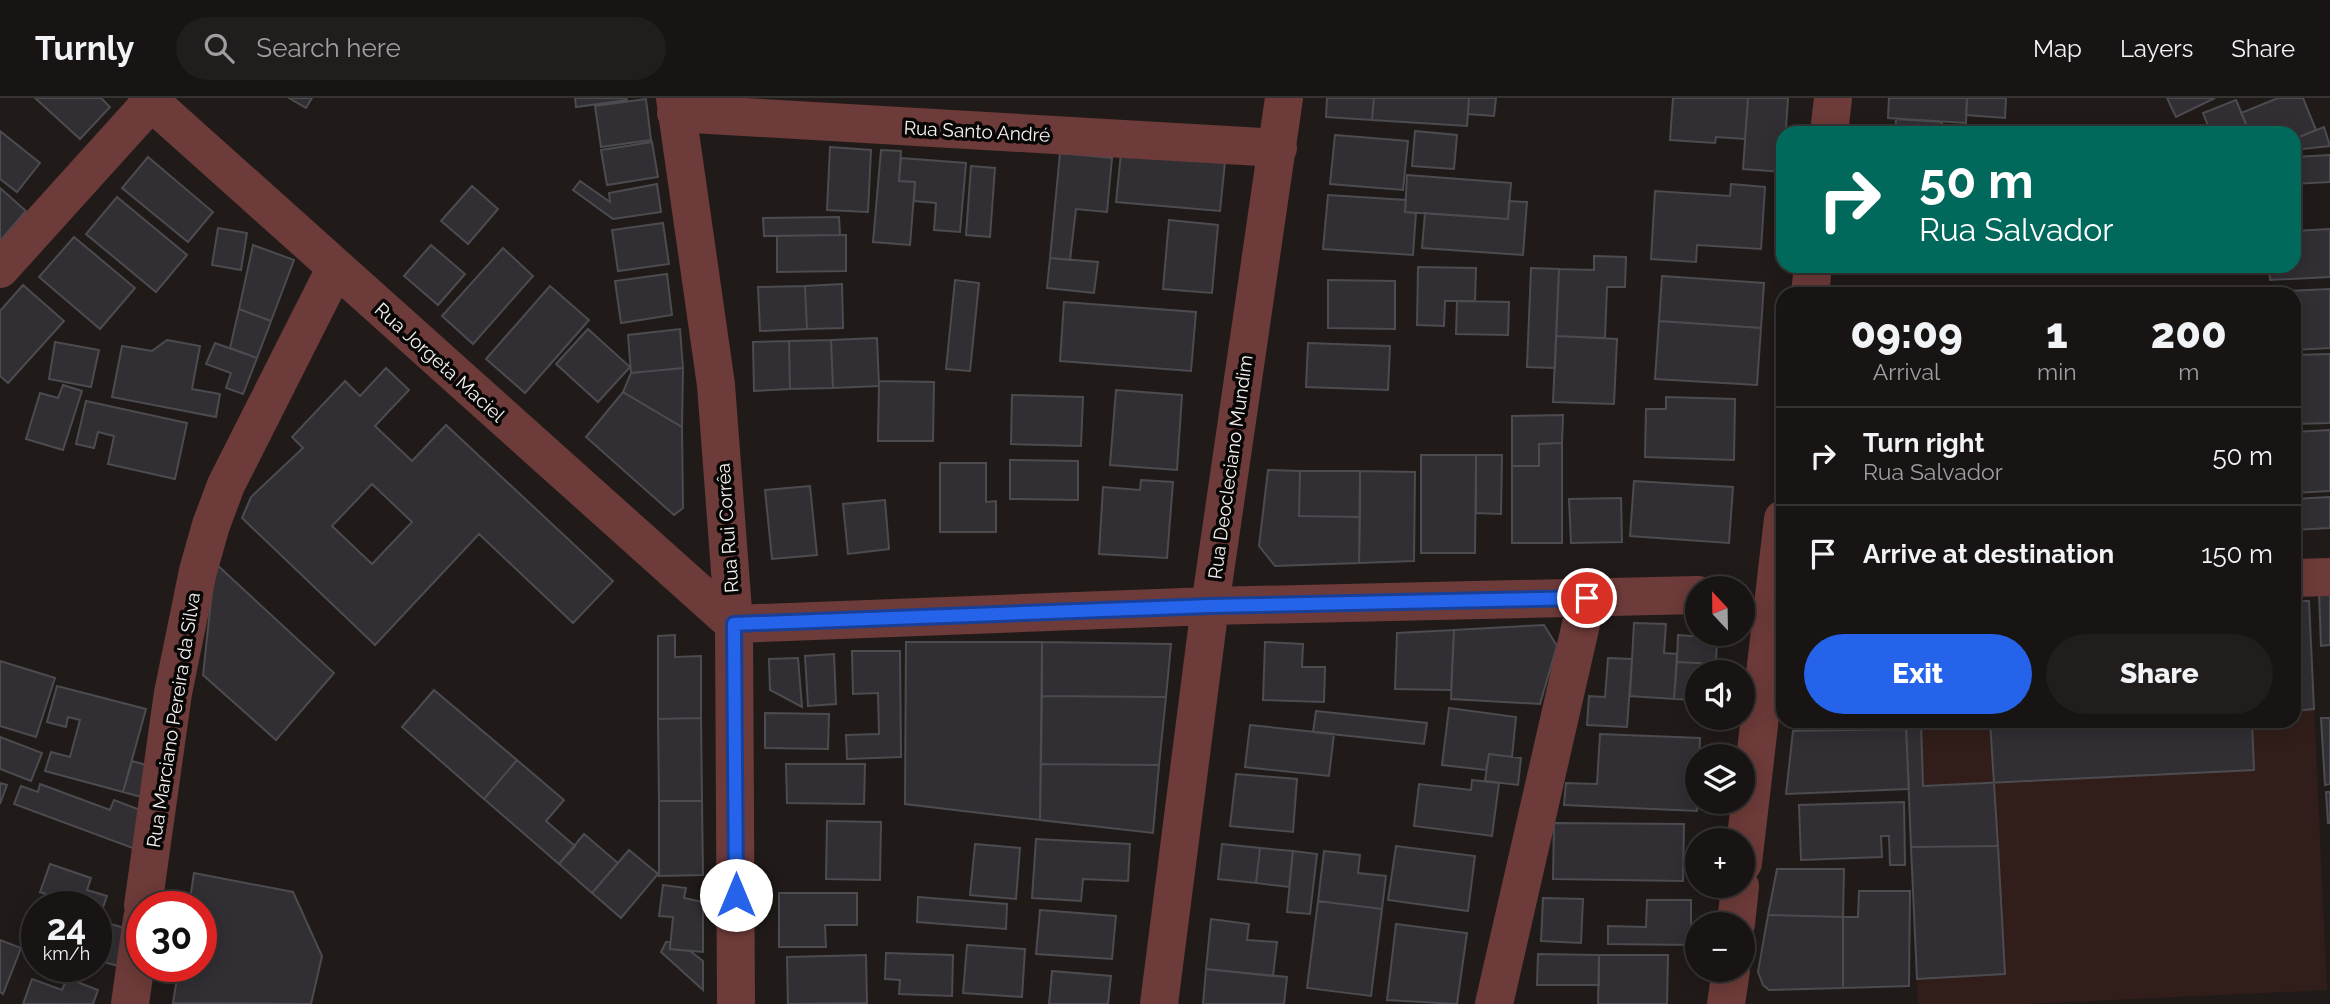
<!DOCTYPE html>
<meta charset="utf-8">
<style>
:root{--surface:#181413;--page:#211d1c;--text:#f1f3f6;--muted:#9f9ea0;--line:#363333;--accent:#2563eb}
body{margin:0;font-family:Raleway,sans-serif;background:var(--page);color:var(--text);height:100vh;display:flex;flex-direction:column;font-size:26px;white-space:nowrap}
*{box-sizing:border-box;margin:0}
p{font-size:23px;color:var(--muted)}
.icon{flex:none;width:38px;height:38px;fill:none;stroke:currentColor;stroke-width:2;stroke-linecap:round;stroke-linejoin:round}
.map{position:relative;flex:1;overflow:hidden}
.details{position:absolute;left:1776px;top:189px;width:525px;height:441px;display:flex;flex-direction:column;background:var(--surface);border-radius:21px;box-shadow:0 4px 18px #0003,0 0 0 2px var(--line)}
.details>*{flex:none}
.guide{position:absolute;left:1776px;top:28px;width:525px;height:147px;border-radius:21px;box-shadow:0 4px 18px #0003,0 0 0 2px var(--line);background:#00695c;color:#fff;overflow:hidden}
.needle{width:46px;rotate:338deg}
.tools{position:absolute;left:1685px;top:478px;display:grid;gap:14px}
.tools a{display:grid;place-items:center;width:70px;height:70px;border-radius:50%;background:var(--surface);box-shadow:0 4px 18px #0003,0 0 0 2px var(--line);font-size:35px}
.speed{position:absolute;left:21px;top:793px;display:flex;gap:14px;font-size:35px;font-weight:700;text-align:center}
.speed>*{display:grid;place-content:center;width:91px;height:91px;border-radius:50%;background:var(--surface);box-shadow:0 4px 18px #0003,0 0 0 2px var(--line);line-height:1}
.speed small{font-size:18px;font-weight:400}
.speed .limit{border:10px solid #d22;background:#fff;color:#111}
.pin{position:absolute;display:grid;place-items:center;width:60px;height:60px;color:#fff;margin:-30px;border:4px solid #fff;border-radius:50%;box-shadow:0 2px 7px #0007}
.me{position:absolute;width:77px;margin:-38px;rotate:0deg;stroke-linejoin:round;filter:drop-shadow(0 0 5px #0008)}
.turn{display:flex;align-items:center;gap:24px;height:147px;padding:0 28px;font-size:32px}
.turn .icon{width:91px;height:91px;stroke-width:2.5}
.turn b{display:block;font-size:49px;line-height:60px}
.eta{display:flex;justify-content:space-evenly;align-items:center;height:119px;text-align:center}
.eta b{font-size:42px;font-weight:800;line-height:49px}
.action{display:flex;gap:14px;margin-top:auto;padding:14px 28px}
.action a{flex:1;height:80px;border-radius:42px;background:var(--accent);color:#fff;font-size:28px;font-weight:800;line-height:80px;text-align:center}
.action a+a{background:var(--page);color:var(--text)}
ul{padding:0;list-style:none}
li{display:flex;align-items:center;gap:21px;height:98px;padding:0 28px;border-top:2px solid var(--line)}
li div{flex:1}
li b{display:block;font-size:26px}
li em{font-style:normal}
header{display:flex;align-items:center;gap:42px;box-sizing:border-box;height:98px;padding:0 35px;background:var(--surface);border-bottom:2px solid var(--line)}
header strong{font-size:33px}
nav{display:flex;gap:38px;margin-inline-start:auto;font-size:24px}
.search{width:490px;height:63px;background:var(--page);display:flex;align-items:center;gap:18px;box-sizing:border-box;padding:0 24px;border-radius:38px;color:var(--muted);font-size:26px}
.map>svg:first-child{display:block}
.commercial{fill:#311e1a}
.building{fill:#312f34;stroke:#4c4b50;stroke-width:2;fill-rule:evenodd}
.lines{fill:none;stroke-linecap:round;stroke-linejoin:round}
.minor{stroke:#6d3b39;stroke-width:38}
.route-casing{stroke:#184099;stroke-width:18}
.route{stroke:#2563eb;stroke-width:12}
.labels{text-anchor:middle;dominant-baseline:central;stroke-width:7;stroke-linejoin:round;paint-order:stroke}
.street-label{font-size:19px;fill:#f5f1f0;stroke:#080706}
</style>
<header>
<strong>Turnly</strong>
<div class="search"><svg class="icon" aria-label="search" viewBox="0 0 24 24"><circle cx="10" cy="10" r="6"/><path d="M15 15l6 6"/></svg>Search here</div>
<nav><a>Map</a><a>Layers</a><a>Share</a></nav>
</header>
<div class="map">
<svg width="2330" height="906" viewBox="0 0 2330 906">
<rect width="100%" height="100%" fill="#201b19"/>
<!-- commercial -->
<path class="commercial" d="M2294,503h15l18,389 -301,14h-108l-12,-281 388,-2z"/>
<!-- building -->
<path class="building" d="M35,0h66l9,9 -30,32z
M289,0h23l-6,10z
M575,0h51l1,2 -51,7z
M1327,0h47l-2,22 -46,-3z
M1374,0h95l-2,28 -95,-6z
M1469,0h27l-2,18 -26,-2z
M1673,0h75l-3,41 -29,-2 -1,6 -45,-3z
M1748,0h40l-5,74 -40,-3z
M1889,0h78l-1,25 -78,-5z
M1967,0h39l-1,20 -39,-3z
M2167,0h48l-39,19z
M2278,0h25l13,32 -22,9v-6h-44l-9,-20z
M646,1l5,41 -50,7 -6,-41z
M2236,2l14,33h-39l-8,-20z
M1896,21l46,3 -1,11h-46z
M2324,29l6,19 -36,4v-11z
M0,33l40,32 -23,29 -17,-13z
M1415,33l42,4 -3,34 -42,-3z
M1335,37l73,6 -5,49 -73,-6z
M652,44l6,35 -51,8 -6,-35z
M830,49l41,3 -3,62 -41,-2z
M881,52l20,1 -2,30 16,1 -5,63 -37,-3z
M1060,55l52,5 -5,54 -31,-3 -6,51 -20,-2z
M1121,55l104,9 -5,49 -104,-9z
M2330,57v27l-36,2v-27z
M148,59l65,55 -25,30 -66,-54z
M901,60l65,5 -6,69 -26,-2 2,-27 -22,-2 1,-19 -16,-1z
M971,68l24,2 -5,69 -24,-2z
M1407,77l104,8 -3,36 -103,-7z
M580,83l30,21 -1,-9 48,-9 4,28 -48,7 -40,-29z
M1731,86l34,3 -4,62 -64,-4 -1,17 -45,-3 4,-68 75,5z
M472,88l26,23 -30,35 -27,-23z
M0,90l26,23 -26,30z
M1328,97l78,5 -1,12 11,1 -3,42 -90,-6z
M117,99l70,58 -31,37 -70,-58z
M1509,103l18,1 -4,53 -101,-7 3,-35 83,6z
M839,119l1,18 -76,1 -1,-18z
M1169,122l49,5 -6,68 -49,-4z
M663,125l6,41 -51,7 -6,-41z
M218,130l29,5 -6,37 -29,-5z
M2330,131v48l-60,3 -1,-14h25v-35z
M840,137h6v36l-69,1v-36z
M74,139l61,51 -35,41 -61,-52z
M253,147l41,15 -23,61 -32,-12z
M431,147l34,29 -27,31 -34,-29z
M503,150l30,28 -60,68 -31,-28z
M1594,158l32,1 -1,30h-18l-2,51 -49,-2 3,-67 35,1z
M1050,160l48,4 -4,31 -47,-5z
M1418,169l58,1 -1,33h-30l-1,25 -27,-1z
M1531,170l28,1 -4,99 -28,-1z
M667,176l5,41 -51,8 -6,-42z
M1662,178l102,7 -3,45 -102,-7z
M955,182l24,3 -9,88 -24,-2z
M1328,182l67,1v48l-67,-1z
M842,186l1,44 -36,1 -2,-43z
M23,187l41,36 -56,62 -8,-7v-65z
M550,188l39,34 -64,73 -39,-34z
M805,188l2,43 -47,2 -2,-44z
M2330,191v59l-36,2v-56h-79z
M1457,203l52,1 -1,33 -52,-1z
M1064,204l132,10 -5,59 -131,-10z
M239,211l32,12 -14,37 -27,-10z
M1659,223l102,7 -4,57 -102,-6z
M588,231l42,38 -32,35 -42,-38z
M680,231l3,39 -52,5 -3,-38z
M1556,238l61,3 -3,65 -61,-2z
M877,240l2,48 -46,2 -2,-48z
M167,242l33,6 -8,43 28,5 -4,23 -104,-20 10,-51 30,5z
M831,242l2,48 -43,1 -1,-48z
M789,243l1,48 -36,2 -1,-49z
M55,244l44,8 -8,37 -42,-8z
M215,245l42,15 -14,36 -17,-6 5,-15 -25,-9z
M1308,245l82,3 -2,44 -82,-3z
M2330,256v69l-36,1v-69z
M386,270l23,22 -34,36 37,35 34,-36 167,156 -40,42 -94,-89 -104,111 -133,-127 9,-21 52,-49 -11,-11 53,-56 15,15zM372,386l40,38 -40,42 -40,-38z
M683,270l-1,59 -59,-35 8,-19z
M879,283l55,1 -1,59h-55z
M63,287l19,6 -19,59 -37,-11 14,-46 18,5z
M1116,292l66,5 -5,75 -67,-5z
M623,294l59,35 1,81 -9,7 -88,-78z
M1012,297l71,2 -2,49 -70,-2z
M1666,299l69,2 -1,61 -89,-3 1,-48h20z
M86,303l101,22 -12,56 -67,-15 6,-28 -16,-4 -4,16 -18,-4z
M1563,317l-1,28 -23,1v22h-27v-50z
M2330,332v61l-36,2v-61z
M1562,345v100h-50v-77h27v-22z
M1421,357h55l-1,98h-54z
M1476,357h26l-1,59 -25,-1z
M1010,362l68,1v39l-68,-1z
M940,365h46v39l10,-1v31h-56z
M1268,372l32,1 -1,45 61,1 -1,46 -84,3 -16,-20z
M1300,373h60v46l-61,-1z
M1360,373l55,1 -1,89 -55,2z
M1141,382l32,2 -6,76 -68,-4 4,-67 37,3z
M1634,383l99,6 -4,56 -99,-7z
M810,388l7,69 -45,4 -7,-69z
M2330,399v31l-36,2v-31z
M1621,400l1,44 -51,1 -2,-44z
M885,402l4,49 -41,5 -5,-50z
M215,465l119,110 -58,67 -73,-65z
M2330,493v54l-9,1 -2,-54z
M2294,503h15l5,108 -20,2z
M1634,525l32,1 -2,29 13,1 -3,45 -44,-3z
M1544,527l13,21 -17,58 -89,-5 3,-69z
M1454,532l-3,60 -56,-1 2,-56z
M675,537v22l26,-1v62l-43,1v-83z
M1678,537l39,3 -1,26 -39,-2z
M906,544h136l-2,178 -135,-16z
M1042,544l129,2 -5,53 -124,-1z
M1265,544l38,2 -1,23h23l-1,35 -61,-2z
M852,553h48l1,106 -54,2 -1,-24 33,-1 -1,-41 -25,1z
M834,556l2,50 -28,2 -3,-50z
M798,560l4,49 -32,-17 -1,-31z
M1608,560l24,1 -5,68 -40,-2 2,-29 16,1z
M0,563l55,17 -19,59 -36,-11z
M1677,564l39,2 -1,8h-17v28l-24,-1z
M57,588l89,23 -23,83 -78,-21 6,-19 19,5 10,-37 -12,-3 -2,10 -19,-5z
M434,592l83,70 -33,39 -82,-72z
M1042,598l124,1 -7,68 -118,-1z
M1449,610l67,9 -4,40 -23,-3 -3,16 -44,-5z
M1316,613l111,12 -3,21 -111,-12z
M765,615l64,1 -1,35 -63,-1z
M701,620l1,83h-43l-1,-82z
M2321,620h9v66l-5,1z
M1811,623h54v4l-54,-1z
M1954,623h298l2,49 -331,16 -2,-63z
M1990,623l8,125 -87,1 -5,-124z
M1250,627l84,9 -5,42 -84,-9z
M1906,631l3,60 -123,5 7,-63z
M1600,636l100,4 -3,73 -133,-6 2,-22 31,1z
M0,639l42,16 -11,28 -31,-12z
M1489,656l32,4 -3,27 -33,-4z
M517,662l47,40 -18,21 29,25 -16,18 -75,-65z
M132,663l22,6 -9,31 -22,-6z
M786,666h79l-1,40 -77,-1z
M1041,666l118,1 -6,68 -113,-13z
M1236,676l61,5 -4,53 -63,-6z
M1472,682l27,3 -7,53 -78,-10 5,-42 52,6z
M0,685l7,2 -7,19z
M40,686l70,26 4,-10 37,14 -13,36 -124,-46 7,-18 17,6z
M2326,694h4v31h-2z
M659,703h43l1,74 -44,1z
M1904,704l1,63h-15l-1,-29h-8l1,21 -81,3 -2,-55z
M827,723l54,1 -1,58 -54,-1z
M1554,725l130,1 -1,57 -130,-2z
M584,736l34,29 -26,30 -33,-29z
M1036,741l94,5 -2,37 -45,-2 -2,22 -49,-3z
M975,746l45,4 -4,51 -46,-4z
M1222,746l38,4 -4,35 -38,-4z
M1396,748l79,10 -7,55 -80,-11z
M1998,748l7,128 -88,5 -6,-132z
M1260,750l33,3 -4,36 -33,-4z
M629,752l29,24 -37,44 -29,-25z
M1293,753l24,3 -7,60 -23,-2z
M1324,753l36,4 -2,18 28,3 -4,33 -64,-8z
M50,766l41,14 -4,12 20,6 -6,17 -5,-2v-5h-14l-42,-14z
M1777,771h67l-1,48 -75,-2z
M194,775l99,19 29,64 -11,48 -138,-1 6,-37h22v-60h-12z
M663,787l23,3 -2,10 19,4v50l-33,-3 3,-32 -14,-1z
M1859,793h51l-1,95 -66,2v-71h15z
M779,795h78v32h-32l1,22h-47z
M918,799l89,7 -1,25 -89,-7z
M1543,800l40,1 -2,44 -40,-2z
M1647,802h44v45l-83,-1v-18l38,1z
M1318,803l64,8 -11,87 -64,-8z
M1040,812l76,6 -4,43 -76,-5z
M1768,817l75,2v71l-74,2 -6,-5 -5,-13z
M1211,821l38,5 -2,16 30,2 -4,34 -67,-7z
M96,822l36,10 -10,37 -26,-7z
M1396,826l71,9 -10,71 -70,-4z
M0,842l21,8 -18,46 -3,-2z
M670,843v8l20,2 13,10v29l-42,-38 5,-10z
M967,847l58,4 -3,48 -59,-4z
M886,855l67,2 -1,41 -53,-2 1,-14 -15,-1z
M1538,856l61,1v30h-62z
M866,857l1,48 -79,1 -1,-47z
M1599,857h69l-1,49h-69z
M1206,871l81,8 -3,27h-81z
M1052,873l59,5 -3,28h-59z
M67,880l31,12 -5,14h-70l9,-25 30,11z"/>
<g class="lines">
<!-- minor -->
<path class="minor" d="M147,0l587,526 476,-18 488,-11
M675,0l41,287 18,239 2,380
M676,15l602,35
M1829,35l4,-35
M0,171l151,-167
M1810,196l3,-28
M2294,480l36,-1
M1743,765l40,-344
M143,808l30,-213 25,-122 13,-46 15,-40 109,-216
M1736,826l4,-38
M130,906l12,-85
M1159,906l51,-398 74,-508
M1494,906l93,-406
M1726,906l5,-34"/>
</g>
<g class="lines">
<defs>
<path id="route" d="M736,797l-2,-271 476,-18 377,-8"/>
</defs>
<!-- route casing -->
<use href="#route" class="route-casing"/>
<!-- route -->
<use href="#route" class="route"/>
</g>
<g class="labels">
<!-- street labels -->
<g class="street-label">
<text transform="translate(977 33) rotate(3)">Rua Santo André</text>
<text transform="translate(440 264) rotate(42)">Rua Jorgeta Maciel</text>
<text transform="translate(1230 369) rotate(-82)">Rua Deocleciano Mundim</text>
<text transform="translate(727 430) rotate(-94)">Rua Rui Corrêa</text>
<text transform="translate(173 622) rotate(-81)">Rua Marciano Pereira da Silva</text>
</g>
</g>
</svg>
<div class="tools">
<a><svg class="needle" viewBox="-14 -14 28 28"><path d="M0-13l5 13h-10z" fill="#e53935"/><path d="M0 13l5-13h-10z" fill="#9f9ea0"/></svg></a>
<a><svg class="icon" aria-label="sound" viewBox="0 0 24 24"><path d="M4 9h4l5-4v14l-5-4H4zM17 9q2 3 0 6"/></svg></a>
<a><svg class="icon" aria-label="layers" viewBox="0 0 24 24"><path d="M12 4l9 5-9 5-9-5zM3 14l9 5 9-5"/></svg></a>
<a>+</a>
<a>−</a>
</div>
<div class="speed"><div>24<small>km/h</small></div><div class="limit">30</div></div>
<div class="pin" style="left:1587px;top:500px;background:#d93025"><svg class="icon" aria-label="arrive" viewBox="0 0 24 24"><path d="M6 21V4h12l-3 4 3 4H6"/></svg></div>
<svg class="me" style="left:736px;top:797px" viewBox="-20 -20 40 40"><circle r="19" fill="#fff"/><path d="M0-13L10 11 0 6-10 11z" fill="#2563eb"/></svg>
<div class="guide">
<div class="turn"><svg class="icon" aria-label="right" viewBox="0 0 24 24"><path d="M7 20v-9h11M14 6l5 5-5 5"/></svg><div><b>50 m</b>Rua Salvador</div></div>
</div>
<section class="details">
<div class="eta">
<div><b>09:09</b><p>Arrival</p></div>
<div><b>1</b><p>min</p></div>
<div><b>200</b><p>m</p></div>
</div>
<ul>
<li><svg class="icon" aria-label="right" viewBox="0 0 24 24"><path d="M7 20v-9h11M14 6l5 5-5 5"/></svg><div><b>Turn right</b><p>Rua Salvador</p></div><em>50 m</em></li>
<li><svg class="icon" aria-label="arrive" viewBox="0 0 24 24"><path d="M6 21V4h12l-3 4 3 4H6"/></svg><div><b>Arrive at destination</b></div><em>150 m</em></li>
</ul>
<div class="action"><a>Exit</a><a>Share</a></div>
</section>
</div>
